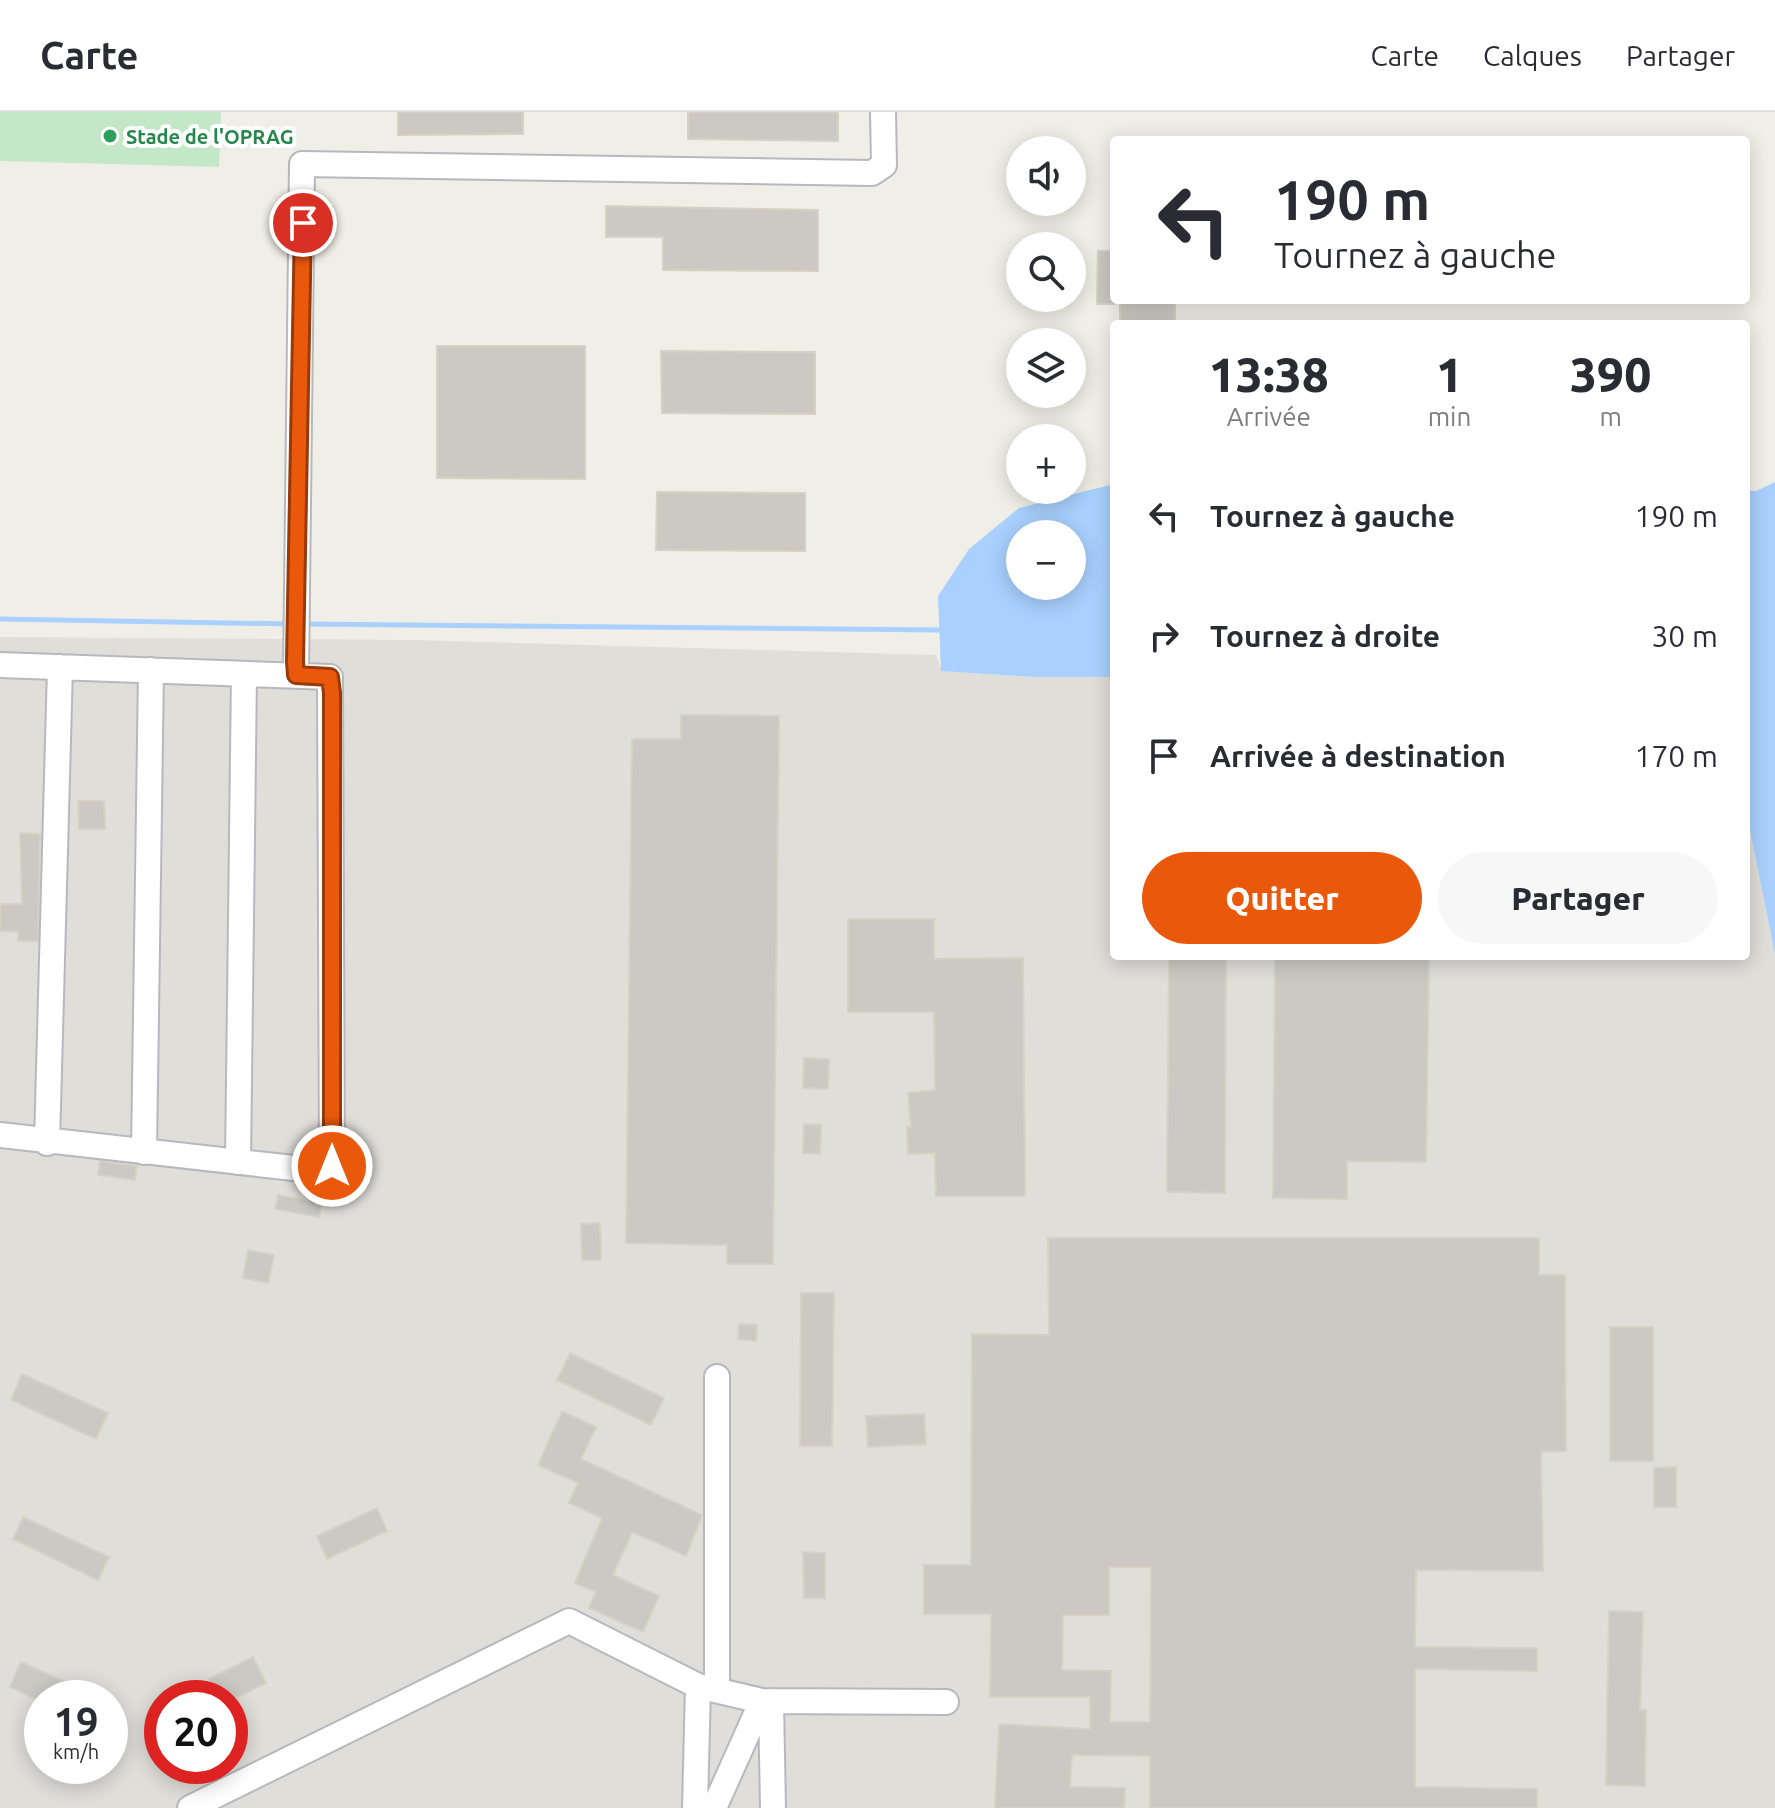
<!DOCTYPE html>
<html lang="fr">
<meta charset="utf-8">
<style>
:root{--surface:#fff;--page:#f7f7f7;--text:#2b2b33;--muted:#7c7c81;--line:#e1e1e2;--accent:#ea580c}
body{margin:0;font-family:Ubuntu,sans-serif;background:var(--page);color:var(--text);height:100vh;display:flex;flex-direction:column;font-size:30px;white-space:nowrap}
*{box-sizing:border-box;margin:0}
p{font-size:26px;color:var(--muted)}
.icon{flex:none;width:44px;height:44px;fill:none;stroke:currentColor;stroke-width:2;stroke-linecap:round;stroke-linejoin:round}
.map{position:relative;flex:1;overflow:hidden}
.drawer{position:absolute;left:1110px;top:208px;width:640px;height:640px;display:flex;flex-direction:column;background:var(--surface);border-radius:8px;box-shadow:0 4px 20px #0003}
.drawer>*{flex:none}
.top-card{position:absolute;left:1110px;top:24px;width:640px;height:168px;border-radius:8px;box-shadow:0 4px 20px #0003;background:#fff;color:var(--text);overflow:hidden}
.buttons{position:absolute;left:1006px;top:24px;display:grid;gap:16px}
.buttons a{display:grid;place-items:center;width:80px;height:80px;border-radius:50%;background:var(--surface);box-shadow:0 4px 20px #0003;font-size:40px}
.speed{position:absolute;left:24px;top:1568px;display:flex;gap:16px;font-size:40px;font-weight:700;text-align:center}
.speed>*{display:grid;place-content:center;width:104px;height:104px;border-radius:50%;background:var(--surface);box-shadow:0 4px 20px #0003;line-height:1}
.speed small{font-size:20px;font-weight:400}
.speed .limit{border:12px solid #d22;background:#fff;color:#111}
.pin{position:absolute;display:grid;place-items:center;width:68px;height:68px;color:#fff;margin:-34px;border:4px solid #fff;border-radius:50%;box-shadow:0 2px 8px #0007}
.me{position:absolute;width:88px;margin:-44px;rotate:0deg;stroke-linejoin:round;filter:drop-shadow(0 0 6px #0008)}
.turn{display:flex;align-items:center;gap:28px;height:168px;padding:0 32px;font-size:36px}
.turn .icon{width:104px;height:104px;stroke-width:2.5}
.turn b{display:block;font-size:56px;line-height:68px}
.eta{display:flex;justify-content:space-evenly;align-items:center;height:136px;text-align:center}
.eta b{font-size:48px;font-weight:800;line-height:56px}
.action{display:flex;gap:16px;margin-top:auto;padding:16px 32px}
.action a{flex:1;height:92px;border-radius:48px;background:var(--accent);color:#fff;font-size:32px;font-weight:800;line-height:92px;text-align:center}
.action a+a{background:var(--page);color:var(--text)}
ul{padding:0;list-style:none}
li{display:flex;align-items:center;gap:24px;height:120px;padding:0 32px}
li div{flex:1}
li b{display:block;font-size:30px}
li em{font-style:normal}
header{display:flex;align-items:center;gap:48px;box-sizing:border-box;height:112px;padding:0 40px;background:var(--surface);border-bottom:2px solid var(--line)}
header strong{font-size:38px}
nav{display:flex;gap:44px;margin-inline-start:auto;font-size:28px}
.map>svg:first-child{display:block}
.industrial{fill:#dfded9;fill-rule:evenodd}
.green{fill:#c4e7c8}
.water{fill:#a9d0fe;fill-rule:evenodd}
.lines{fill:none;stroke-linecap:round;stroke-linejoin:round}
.stream{stroke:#a9d0fe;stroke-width:5}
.building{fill:#ccc9c4;stroke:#d5d2c5;stroke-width:2;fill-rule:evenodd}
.minor-casing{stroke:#b7b8bd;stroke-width:28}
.minor{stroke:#fff;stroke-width:24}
.route-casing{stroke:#983908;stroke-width:20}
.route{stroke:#ea580c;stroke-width:14}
.leisure-dot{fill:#2e9e5b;stroke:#fff;stroke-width:3}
.labels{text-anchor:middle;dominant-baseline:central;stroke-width:8;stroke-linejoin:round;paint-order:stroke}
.leisure-label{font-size:20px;font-weight:bold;fill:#27864d;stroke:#fff;text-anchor:start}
</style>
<header>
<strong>Carte</strong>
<nav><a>Carte</a><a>Calques</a><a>Partager</a></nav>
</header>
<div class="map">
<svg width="1775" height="1696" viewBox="0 0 1775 1696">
<rect width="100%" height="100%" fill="#f0efe7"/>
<!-- industrial -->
<path class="industrial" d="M0,525l416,3 520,15 6,16 92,6h80v279h632v-146l29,145v853h-1775zM42,1586h68v68h-68zM162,1586h68v68h-68z"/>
<!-- green -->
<path class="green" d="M0,0h221l-2,55 -219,-6z"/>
<!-- water -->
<path class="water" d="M1775,370v473l-29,-145v-319h10z
M1114,372v193h-80l-93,-6 -3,-75 31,-47 50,-41zM1020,422h52v52h-52z"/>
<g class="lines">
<!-- stream -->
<path class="stream" d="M0,507l291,5
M305,512l635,6"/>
</g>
<!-- building -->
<path class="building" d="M398,0h125v22l-125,1z
M688,0h150v29l-150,-2z
M606,94l212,4v61l-155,-1v-33h-57z
M1098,139h16v53h-17z
M1120,188h55v24h-55z
M437,234h148v133l-148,-1z
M661,239l154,1v62l-153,-1z
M657,380l148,1v58l-149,-1z
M681,603l98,1 -6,548h-46v-19l-101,-2 6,-504h49z
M78,689h26l1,28h-26z
M20,721l20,1 -2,107h-20v-9l-18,-1v-27h22z
M848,807h86v40l89,-1 2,238h-89l-1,-43 -27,1 -1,-27h4l-3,-34 27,-3 -1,-78h-86z
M1169,844h57l-1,237 -58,-1z
M1275,844h154l-3,206 -79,-1v38l-74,-1z
M804,946l25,1 -1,30 -25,-1z
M804,1012l17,1 -1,29 -17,-1z
M100,1049l37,5 -2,14 -37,-5z
M278,1083l44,8 -3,14 -44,-8z
M600,1111l1,37h-19l-1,-36z
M1048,1126h491v37h26l1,176 -25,1 2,119 -127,-1 -1,77 122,1v23l-122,-2v118l122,2v19h-387v-52l-78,-1 -2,32 55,1 -1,20h-129l4,-84 91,5v-32h-100l1,-83h-67v-49h47l1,-231 77,1zM1109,1455h42l-1,155h-40l1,-51 -49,-1 1,-55h46z
M248,1138l26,5 -6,28 -25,-5z
M801,1181h33l-2,153h-32z
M739,1212l18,1 -1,16 -18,-2z
M1610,1215h43v134h-43z
M570,1241l94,45 -13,27 -94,-45z
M22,1262l86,39 -12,26 -85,-39z
M562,1299l34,16 -15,32 121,56 -16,41 -54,-24 -19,43 46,21 -16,36 -54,-24 7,-16 -21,-9 27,-65 -33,-15 9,-20 -40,-18z
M924,1302l2,30 -58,3 -2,-31z
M1676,1355v40h-22v-39z
M377,1396l10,23 -60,28 -10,-23z
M23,1405l86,40 -11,23 -85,-41z
M803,1440l22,1v45h-21z
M1609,1499l34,1 -3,98h6l-1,76 -39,-1z
M253,1545l13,26 -30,15h-17l-10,-19z
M21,1550l80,36h-59v4l-32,-15z"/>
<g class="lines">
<defs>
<path id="minor" d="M0,553l330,12 2,489 -3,6 -329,-37
M296,563l6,-511 570,9 12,-8 -1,-53
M47,1031l13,-476
M144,1040l7,-482
M238,1050l6,-488
M717,1577v-312
M771,1589l2,107
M190,1696l379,-187 129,65 64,15 184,1
M695,1696l3,-122
M714,1696l48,-107"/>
</defs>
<!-- minor casing -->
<use href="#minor" class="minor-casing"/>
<!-- minor -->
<use href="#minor" class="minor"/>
</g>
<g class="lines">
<defs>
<path id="route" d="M303,111l-8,438 1,14 34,2 2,16v473"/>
</defs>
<!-- route casing -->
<use href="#route" class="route-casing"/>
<!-- route -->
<use href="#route" class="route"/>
</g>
<!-- markers -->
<circle class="leisure-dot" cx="110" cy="24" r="8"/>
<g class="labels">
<!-- leisure labels -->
<g class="leisure-label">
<text x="126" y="24">Stade de l'OPRAG</text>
</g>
</g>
</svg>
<div class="buttons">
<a><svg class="icon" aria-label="sound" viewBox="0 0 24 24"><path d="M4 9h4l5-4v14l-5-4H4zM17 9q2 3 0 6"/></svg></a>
<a><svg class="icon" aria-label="search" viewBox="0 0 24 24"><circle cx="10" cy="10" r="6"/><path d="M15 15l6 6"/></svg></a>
<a><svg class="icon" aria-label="layers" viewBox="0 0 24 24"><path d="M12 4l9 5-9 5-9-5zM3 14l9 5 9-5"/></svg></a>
<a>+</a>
<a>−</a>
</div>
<div class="speed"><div>19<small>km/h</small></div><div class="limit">20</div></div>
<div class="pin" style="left:303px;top:111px;background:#d93025"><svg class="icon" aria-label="arrive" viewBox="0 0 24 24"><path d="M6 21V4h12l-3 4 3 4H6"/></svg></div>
<svg class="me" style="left:332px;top:1054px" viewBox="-20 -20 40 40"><circle r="17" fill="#ea580c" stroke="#fff" stroke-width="3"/><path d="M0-11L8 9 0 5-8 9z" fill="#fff"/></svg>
<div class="top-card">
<div class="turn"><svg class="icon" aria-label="left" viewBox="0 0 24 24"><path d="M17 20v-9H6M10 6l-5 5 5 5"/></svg><div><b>190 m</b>Tournez à gauche</div></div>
</div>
<section class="drawer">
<div class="eta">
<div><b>13:38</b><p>Arrivée</p></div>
<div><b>1</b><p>min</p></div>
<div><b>390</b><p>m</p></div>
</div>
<ul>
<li><svg class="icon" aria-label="left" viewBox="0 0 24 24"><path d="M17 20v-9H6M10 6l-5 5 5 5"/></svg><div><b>Tournez à gauche</b></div><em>190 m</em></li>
<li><svg class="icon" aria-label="right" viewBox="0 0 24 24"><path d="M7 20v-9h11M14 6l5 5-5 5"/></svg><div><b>Tournez à droite</b></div><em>30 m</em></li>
<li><svg class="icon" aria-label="arrive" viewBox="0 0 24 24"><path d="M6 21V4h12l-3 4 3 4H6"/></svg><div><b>Arrivée à destination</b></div><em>170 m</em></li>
</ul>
<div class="action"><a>Quitter</a><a>Partager</a></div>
</section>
</div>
